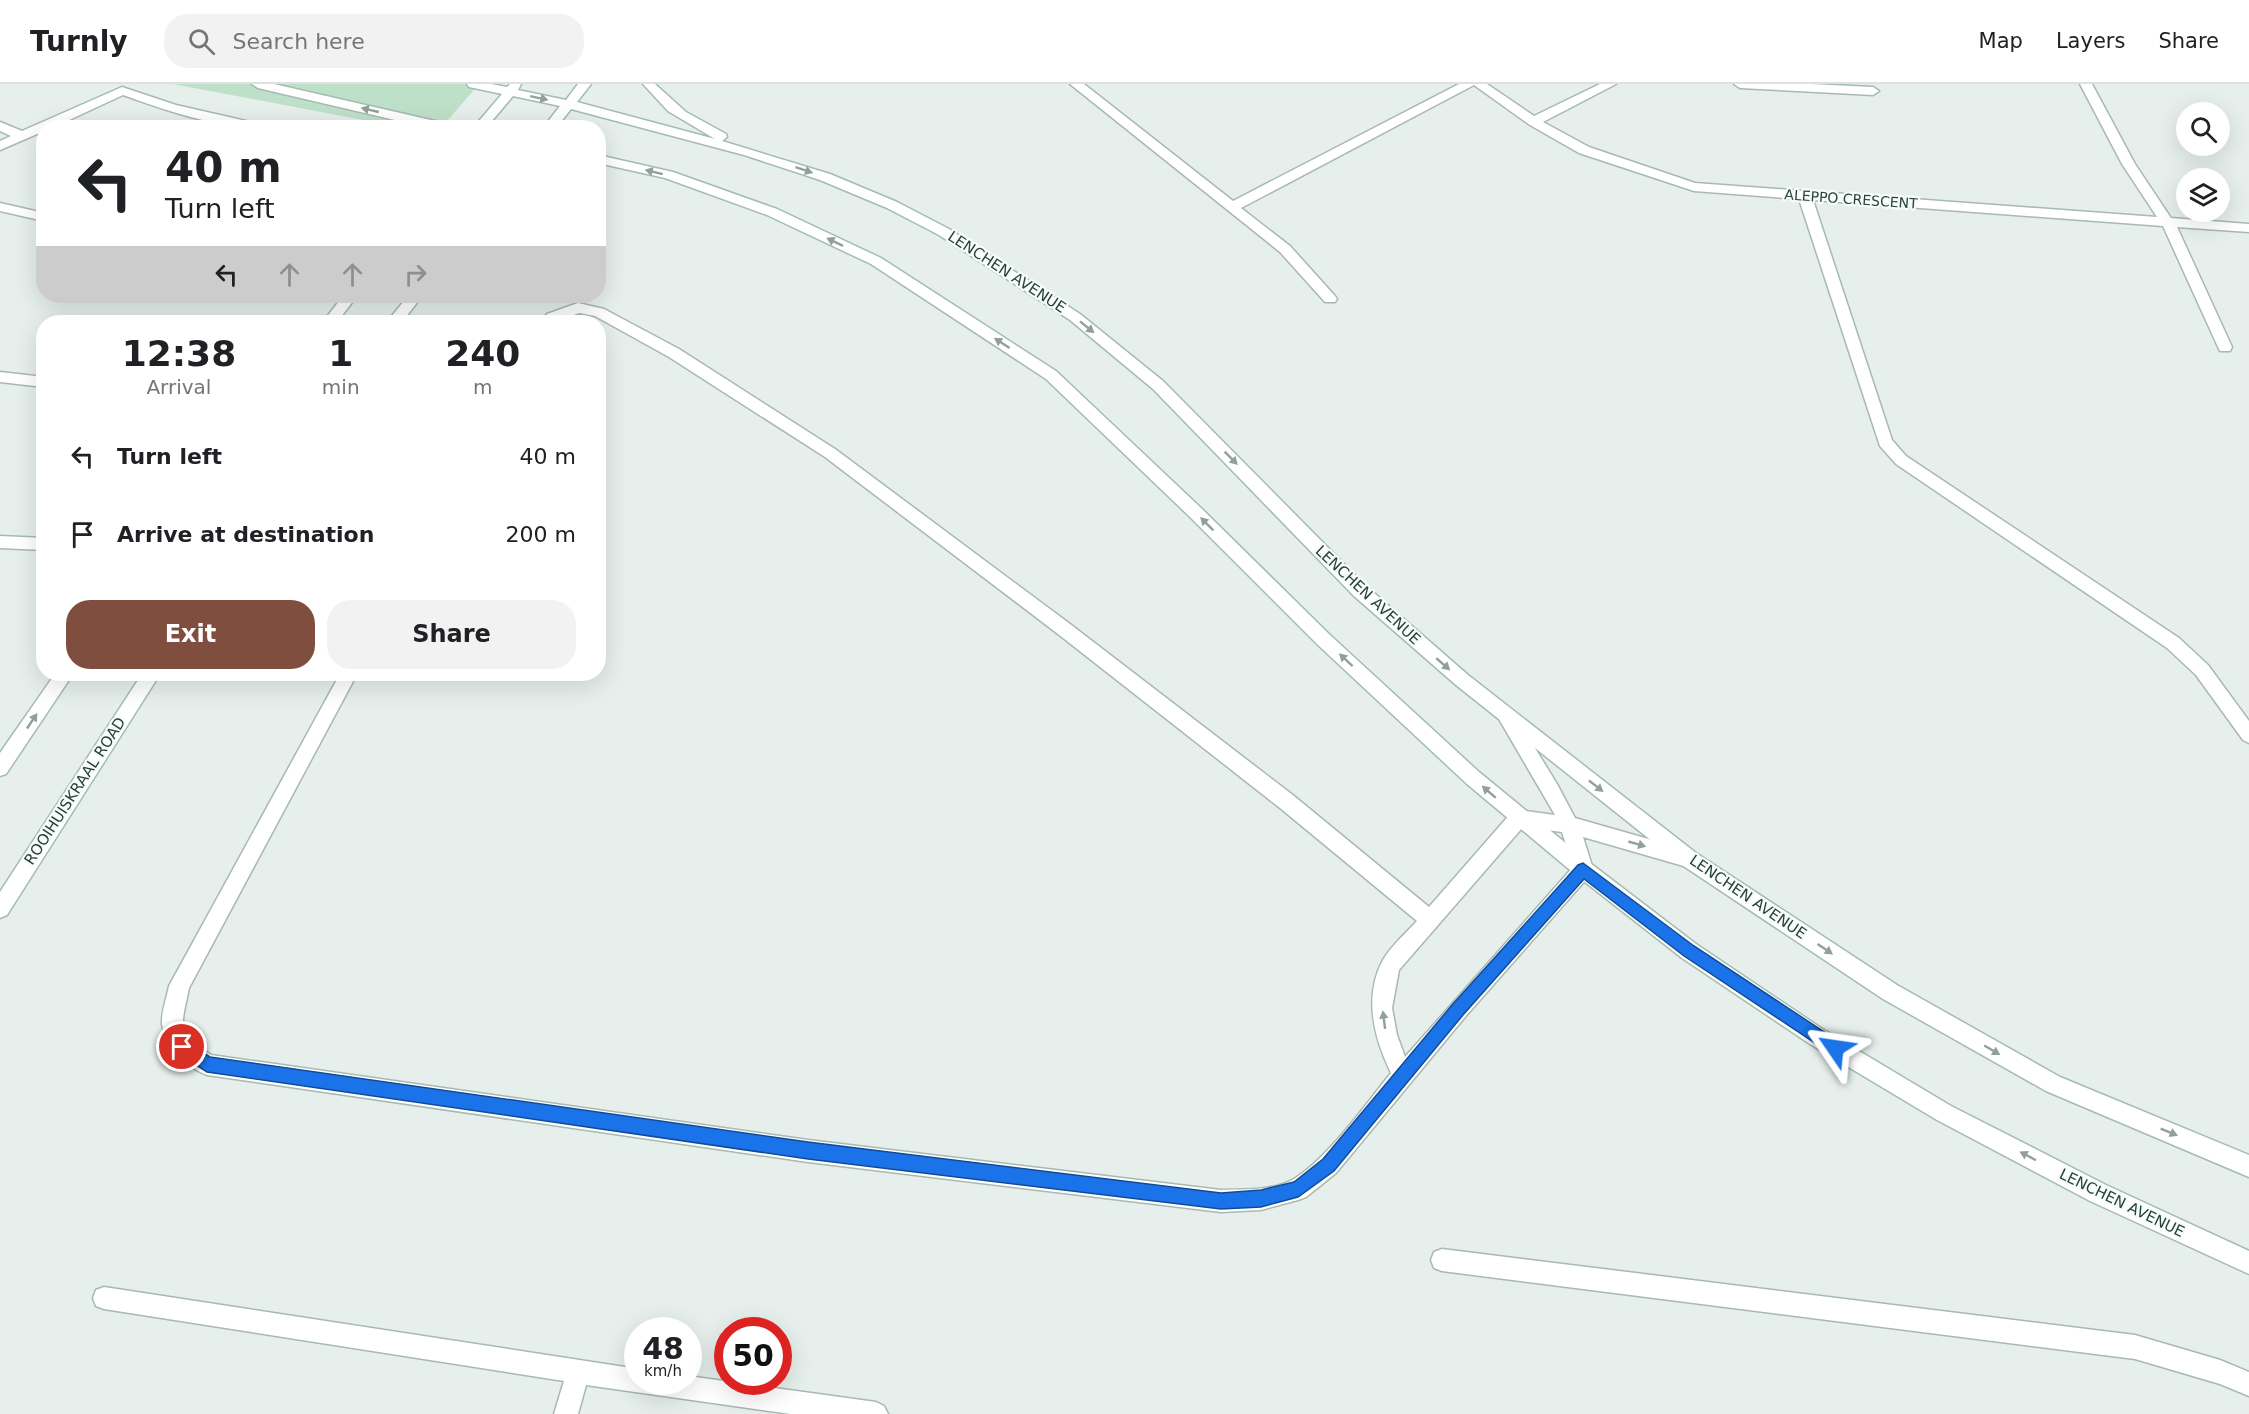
<!DOCTYPE html>
<style>
:root{--surface:#fff;--page:#f2f2f2;--text:#202124;--muted:#757577;--line:#e0e0e0;--accent:#7f4e3f}
body{margin:0;font-family:"DejaVu Sans",sans-serif;background:var(--page);color:var(--text);height:100vh;display:flex;flex-direction:column;font-size:22px;white-space:nowrap}
*{box-sizing:border-box;margin:0}
p{font-size:20px;color:var(--muted)}
.icon{flex:none;width:33px;height:33px;fill:none;stroke:currentColor;stroke-width:2;stroke-linecap:round;stroke-linejoin:round}
.map{position:relative;flex:1;overflow:hidden}
.panel{position:absolute;left:36px;top:231px;width:570px;height:366px;display:flex;flex-direction:column;background:var(--surface);border-radius:24px;box-shadow:0 6px 24px #0002}
.panel>*{flex:none}
.top-card{position:absolute;left:36px;top:36px;width:570px;height:183px;border-radius:24px;box-shadow:0 6px 24px #0002;background:#fff;color:var(--text);overflow:hidden}
.controls{position:absolute;left:2176px;top:18px;display:grid;gap:12px}
.controls a{display:grid;place-items:center;width:54px;height:54px;border-radius:50%;background:var(--surface);box-shadow:0 6px 24px #0002;font-size:30px}
.speed{position:absolute;left:624px;top:1233px;display:flex;gap:12px;font-size:30px;font-weight:700;text-align:center}
.speed>*{display:grid;place-content:center;width:78px;height:78px;border-radius:50%;background:var(--surface);box-shadow:0 6px 24px #0002;line-height:1}
.speed small{font-size:15px;font-weight:400}
.speed .limit{border:9px solid #d22;background:#fff;color:#111}
.pin{position:absolute;display:grid;place-items:center;width:51px;height:51px;color:#fff;margin:-26px;border:3px solid #fff;border-radius:50%;box-shadow:0 2px 6px #0007}
.me{position:absolute;width:66px;margin:-33px;rotate:302deg;stroke-linejoin:round;filter:drop-shadow(0 0 4px #0008)}
.turn{display:flex;align-items:center;gap:21px;height:126px;padding:0 30px;font-size:27px}
.turn .icon{width:78px;height:78px;stroke-width:2.5}
.turn b{display:block;font-size:42px;line-height:51px}
.lanes{display:flex;align-items:center;height:57px;padding:0 30px;background:#0003;justify-content:center;gap:30px;direction:ltr}
.lanes .off{opacity:.35}
.eta{display:flex;justify-content:space-evenly;align-items:center;height:102px;text-align:center}
.eta b{font-size:36px;font-weight:700;line-height:42px}
.action{display:flex;gap:12px;margin-top:auto;padding:12px 30px}
.action a{flex:1;height:69px;border-radius:24px;background:var(--accent);color:#fff;font-size:24px;font-weight:700;line-height:69px;text-align:center}
.action a+a{background:var(--page);color:var(--text)}
ul{padding:0;list-style:none}
li{display:flex;align-items:center;gap:18px;height:78px;padding:0 30px}
li div{flex:1}
li b{display:block;font-size:22px}
li em{font-style:normal}
header{display:flex;align-items:center;gap:36px;box-sizing:border-box;height:84px;padding:0 30px;background:var(--surface);border-bottom:2px solid var(--line)}
header strong{font-size:28px}
nav{display:flex;gap:33px;margin-inline-start:auto;font-size:21px}
.search{width:420px;height:54px;background:var(--page);display:flex;align-items:center;gap:15px;box-sizing:border-box;padding:0 21px;border-radius:24px;color:var(--muted);font-size:22px}
.map>svg:first-child{display:block}
.green{fill:#bfe0c8}
.lines{fill:none;stroke-linecap:round;stroke-linejoin:round}
.minor-casing{stroke:#a8b8b2;stroke-width:3}
.secondary-casing{stroke:#a4bbb3;stroke-width:3}
.minor{fill:#fff;fill-rule:evenodd}
.secondary{fill:#fff;fill-rule:evenodd}
.oneway{fill:#92a09c}
.route{fill:#1a73e8;stroke:#114b97;stroke-width:1.5}
.labels{text-anchor:middle;dominant-baseline:central;stroke-width:4.5;stroke-linejoin:round;paint-order:stroke}
.far-street-label{font-size:14px;fill:#24423a;stroke:#f7fbf9}
.street-label{font-size:15px;fill:#24423a;stroke:#f7fbf9}
</style>
<header>
<strong>Turnly</strong>
<div class="search"><svg class="icon" aria-label="search" viewBox="0 0 24 24"><circle cx="10" cy="10" r="6"/><path d="M15 15l6 6"/></svg>Search here</div>
<nav><a>Map</a><a>Layers</a><a>Share</a></nav>
</header>
<div class="map">
<svg width="2249" height="1330" viewBox="0 0 2249 1330">
<rect width="100%" height="100%" fill="#e6efeb"/>
<!-- green -->
<path class="green" d="M173,0h306l-38,44 -41,-1z"/>
<g class="lines">
<defs>
<path id="minor" d="M1070,0h14l149,117 226,-117h28l47,32 66,-32h16l-73,38 46,25 106,36 462,34 -35,-53 -42,-80h12l43,80 36,54 78,6v8l-72,-5 55,120 -2,4h-10l-2,-4 -55,-121 -350,-26 79,240 14,16 273,182 29,27 41,56v22l-6,-3 -47,-65 -29,-27 -271,-184 -16,-18 -81,-247 -105,-8 -115,-38 -49,-28 -56,-40 -233,123 49,38 45,50 2,3 -2,3h-10l-45,-50z
M1734,0h77l62,3 6,4 -6,4 -133,-7z
M122,3l54,18 83,19 6,4c-49,0 -97,-17 -142,-33l-71,33h-8v3l-44,19v-9l11,-5 -11,-5v-9l22,9z
M0,119l44,10v8l-44,-10z
M578,219l26,6 75,40 156,100 235,175 224,172 135,111 83,-95 7,-2 36,5 -59,-101 3,-5 6,-3 6,3 46,75 18,34 119,34 2,6 -2,6 -7,3 -104,-30 10,32 -3,6 -125,142 -129,156 -30,24 -8,3 -37,10 -40,2 -413,-50 -601,-87c-22,-9 -42,-26 -45,-51 -1,-11 5,-27 7,-38l171,-312h17l-168,314c-8,40 -14,43 22,67l597,85 413,50c23,-1 53,1 73,-11 35,-22 70,-73 97,-106 -17,-35 -28,-76 -8,-113 8,-14 23,-27 34,-39l-137,-113 -222,-174 -233,-177 -156,-100 -74,-41 -16,-3 -24,9h-15l7,-8zM1523,743l39,5 11,35 -168,190 -8,-22 -5,-27 7,-38z
M0,288l44,5v10l-44,-5z
M0,452l44,2v12l-44,-2z
M1442,1165l693,86 85,25 29,12v24l-29,-12 -85,-25 -693,-88 -8,-3 -3,-8 3,-8z
M104,1203l534,82v13h50v-6l188,26 8,4 4,8h-97l-205,-29 -8,29h-24l10,-33 -460,-72 -8,-3 -3,-8 3,-8z"/>
<path id="secondary" d="M252,0h22l174,40 6,4h-25l-171,-40z
M467,0h24l16,3 3,-3h11l-3,6 48,10 12,-16h13l-14,18 138,37 -47,-28 -25,-27h12l31,28 40,22 1,3 -5,4 108,33 67,28 52,27 131,85 83,67 203,205 102,89 228,178 201,132 163,92 189,78v22l-203,-86 -163,-92 -201,-134 -226,-180 -102,-89 -201,-207 -83,-69 -131,-85 -52,-27 -67,-28 -76,-25 -173,-46 -15,19h-13l17,-22 -47,-10 -27,32h-13l29,-34 -33,-7z
M598,71l75,17 104,37 104,49 175,113 145,137 129,127 149,137 111,91 106,81 128,86 127,76 155,79 143,66v23l-159,-73 -153,-81 -127,-76 -128,-86 -106,-83 -109,-91 -149,-139 -129,-129 -143,-137 -175,-115 -104,-49 -102,-37 -67,-15z
M343,212h14l-20,26h-14z
M408,212h14l-20,26h-15z
M55,590h18l-67,100 -6,2v-23z
M142,590h18l-153,241 -7,3v-26z"/>
</defs>
<!-- minor casing -->
<use href="#minor" class="minor-casing"/>
<!-- secondary casing -->
<use href="#secondary" class="secondary-casing"/>
<!-- minor -->
<use href="#minor" class="minor"/>
<!-- secondary -->
<use href="#secondary" class="secondary"/>
</g>
<!-- one-way arrows -->
<defs><path id="oneway-solid" d="M-6-.8H1V-3.2L6.5 0L1 3.2V.8H-6Z" transform="scale(1.5)"/></defs>
<g class="oneway">
<use href="#oneway-solid" transform="translate(539 14) rotate(12)"/>
<use href="#oneway-solid" transform="translate(370 26) rotate(-167)"/>
<use href="#oneway-solid" transform="translate(804 86) rotate(18)"/>
<use href="#oneway-solid" transform="translate(654 88) rotate(-166)"/>
<use href="#oneway-solid" transform="translate(835 158) rotate(-154)"/>
<use href="#oneway-solid" transform="translate(1087 243) rotate(39)"/>
<use href="#oneway-solid" transform="translate(1002 259) rotate(-147)"/>
<use href="#oneway-solid" transform="translate(1231 374) rotate(45)"/>
<use href="#oneway-solid" transform="translate(1207 440) rotate(-135)"/>
<use href="#oneway-solid" transform="translate(1346 576) rotate(-137)"/>
<use href="#oneway-solid" transform="translate(1443 580) rotate(41)"/>
<use href="#oneway-solid" transform="translate(32 637) rotate(-56)"/>
<use href="#oneway-solid" transform="translate(1596 702) rotate(38)"/>
<use href="#oneway-solid" transform="translate(1489 708) rotate(-139)"/>
<use href="#oneway-solid" transform="translate(1637 760) rotate(16)"/>
<use href="#oneway-solid" transform="translate(1825 865) rotate(34)"/>
<use href="#oneway-solid" transform="translate(1384 936) rotate(-97)"/>
<use href="#oneway-solid" transform="translate(1992 966) rotate(30)"/>
<use href="#oneway-solid" transform="translate(2169 1048) rotate(22)"/>
<use href="#oneway-solid" transform="translate(2028 1072) rotate(-152)"/>
</g>
<!-- route -->
<path class="route" d="M1583,779l111,83 147,97 2,5 -2,5 -6,3 -5,-3 -146,-97 -100,-77 -121,136 -129,156 -36,26 -37,10 -40,2 -413,-50 -601,-87 -31,-20 -2,-5 2,-5 6,-3 28,18 598,85 413,51 40,-3 33,-8 29,-23 129,-154 126,-140z"/>
<g class="labels">
<!-- far-street labels -->
<g class="far-street-label">
<text transform="translate(1851 115) rotate(4)">ALEPPO CRESCENT</text>
</g>
<!-- street labels -->
<g class="street-label">
<text transform="translate(1007 188) rotate(33)">LENCHEN AVENUE</text>
<text transform="translate(1368 511) rotate(43)">LENCHEN AVENUE</text>
<text transform="translate(75 707) rotate(-57)">ROOIHUISKRAAL ROAD</text>
<text transform="translate(1748 813) rotate(34)">LENCHEN AVENUE</text>
<text transform="translate(2122 1119) rotate(26)">LENCHEN AVENUE</text>
</g>
</g>
</svg>
<div class="controls">
<a><svg class="icon" aria-label="search" viewBox="0 0 24 24"><circle cx="10" cy="10" r="6"/><path d="M15 15l6 6"/></svg></a>
<a><svg class="icon" aria-label="layers" viewBox="0 0 24 24"><path d="M12 4l9 5-9 5-9-5zM3 14l9 5 9-5"/></svg></a>
</div>
<div class="speed"><div>48<small>km/h</small></div><div class="limit">50</div></div>
<div class="pin" style="left:182px;top:963px;background:#d93025"><svg class="icon" aria-label="arrive" viewBox="0 0 24 24"><path d="M6 21V4h12l-3 4 3 4H6"/></svg></div>
<svg class="me" style="left:1835px;top:964px" viewBox="-20 -20 40 40"><path d="M0-17L14 15 0 8-14 15z" fill="#1a73e8" stroke="#fff" stroke-width="4"/></svg>
<div class="top-card">
<div class="turn"><svg class="icon" aria-label="left" viewBox="0 0 24 24"><path d="M17 20v-9H6M10 6l-5 5 5 5"/></svg><div><b>40 m</b>Turn left</div></div>
<div class="lanes"><svg class="icon" aria-label="left" viewBox="0 0 24 24"><path d="M17 20v-9H6M10 6l-5 5 5 5"/></svg><svg class="icon off" aria-label="ahead" viewBox="0 0 24 24"><path d="M12 20V5M6 11l6-6 6 6"/></svg><svg class="icon off" aria-label="ahead" viewBox="0 0 24 24"><path d="M12 20V5M6 11l6-6 6 6"/></svg><svg class="icon off" aria-label="right" viewBox="0 0 24 24"><path d="M7 20v-9h11M14 6l5 5-5 5"/></svg></div>
</div>
<section class="panel">
<div class="eta">
<div><b>12:38</b><p>Arrival</p></div>
<div><b>1</b><p>min</p></div>
<div><b>240</b><p>m</p></div>
</div>
<ul>
<li><svg class="icon" aria-label="left" viewBox="0 0 24 24"><path d="M17 20v-9H6M10 6l-5 5 5 5"/></svg><div><b>Turn left</b></div><em>40 m</em></li>
<li><svg class="icon" aria-label="arrive" viewBox="0 0 24 24"><path d="M6 21V4h12l-3 4 3 4H6"/></svg><div><b>Arrive at destination</b></div><em>200 m</em></li>
</ul>
<div class="action"><a>Exit</a><a>Share</a></div>
</section>
</div>
